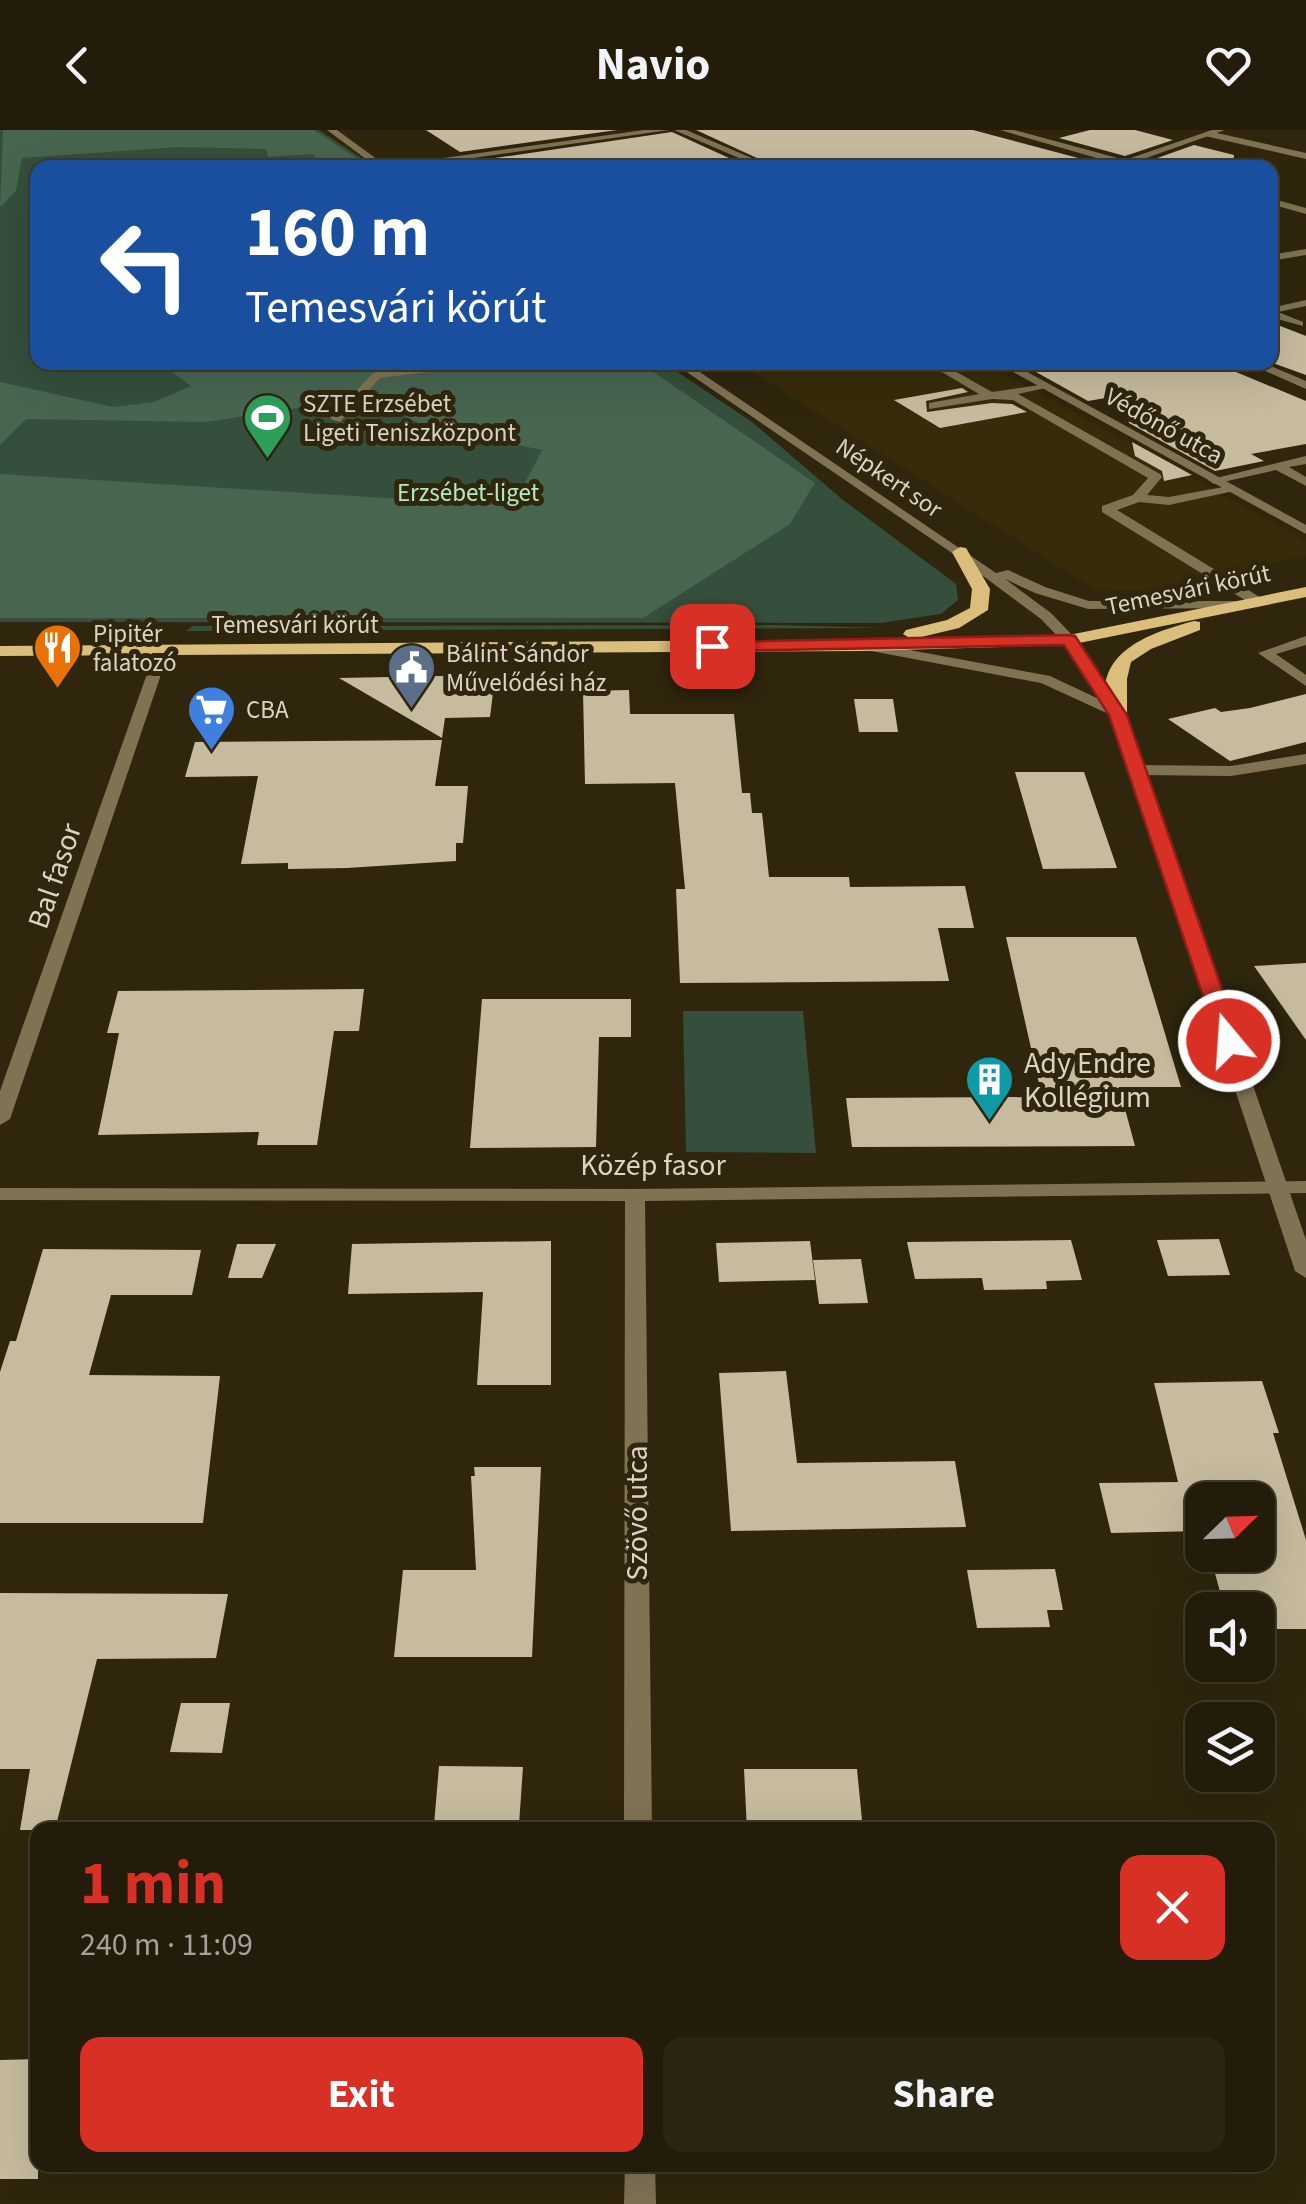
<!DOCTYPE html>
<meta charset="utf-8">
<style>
:root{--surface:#231c0a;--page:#2b2513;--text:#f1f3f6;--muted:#a3a19c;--line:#403a2b;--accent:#d93025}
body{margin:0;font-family:"Source Sans 3",sans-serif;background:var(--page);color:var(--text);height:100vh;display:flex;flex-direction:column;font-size:38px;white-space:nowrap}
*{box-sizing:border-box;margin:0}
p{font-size:32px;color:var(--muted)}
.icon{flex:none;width:55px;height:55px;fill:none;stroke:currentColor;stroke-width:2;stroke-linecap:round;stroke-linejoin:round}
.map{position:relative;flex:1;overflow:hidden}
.details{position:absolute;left:30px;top:1692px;width:1245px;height:350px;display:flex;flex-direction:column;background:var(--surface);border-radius:20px;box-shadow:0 10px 40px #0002,0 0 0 2px var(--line)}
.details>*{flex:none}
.hud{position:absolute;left:30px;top:30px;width:1248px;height:210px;border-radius:20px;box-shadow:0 10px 40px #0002,0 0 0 2px var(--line);background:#1a4fa0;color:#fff;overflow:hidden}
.needle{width:65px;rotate:67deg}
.tools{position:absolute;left:1185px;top:1352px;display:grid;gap:20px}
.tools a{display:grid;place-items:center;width:90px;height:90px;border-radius:20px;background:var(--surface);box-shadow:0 10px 40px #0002,0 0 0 2px var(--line);font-size:50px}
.pin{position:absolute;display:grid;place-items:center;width:85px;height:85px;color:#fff;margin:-42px;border-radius:20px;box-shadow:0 5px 15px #0006}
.me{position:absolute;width:110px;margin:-55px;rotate:342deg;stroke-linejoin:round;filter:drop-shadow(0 0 8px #0008)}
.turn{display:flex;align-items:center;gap:35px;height:210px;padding:0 50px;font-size:45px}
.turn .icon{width:130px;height:130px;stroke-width:2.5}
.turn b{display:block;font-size:70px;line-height:85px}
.round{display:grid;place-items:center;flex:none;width:105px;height:105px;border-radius:20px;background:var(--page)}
.head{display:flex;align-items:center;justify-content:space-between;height:170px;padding:0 50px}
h1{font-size:60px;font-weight:700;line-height:75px;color:var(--accent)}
.cta{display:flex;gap:20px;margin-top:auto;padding:20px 50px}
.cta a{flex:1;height:115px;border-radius:20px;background:var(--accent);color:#fff;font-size:40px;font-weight:700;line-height:115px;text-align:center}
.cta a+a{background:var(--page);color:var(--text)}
header{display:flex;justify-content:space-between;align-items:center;height:130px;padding:0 50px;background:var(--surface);font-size:45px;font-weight:700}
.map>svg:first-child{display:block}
.built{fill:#372c09}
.green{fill:#354f3c}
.forest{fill:#486550}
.building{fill:#c6bb9e}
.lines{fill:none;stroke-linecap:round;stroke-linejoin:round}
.service{fill:#807353;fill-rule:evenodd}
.minor{fill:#807353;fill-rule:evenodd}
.tertiary{fill:#807353;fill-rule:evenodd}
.primary{fill:#dbbe7b;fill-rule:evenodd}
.route{fill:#d93025;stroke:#8d1f18;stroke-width:2.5}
.labels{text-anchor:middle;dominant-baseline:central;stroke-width:10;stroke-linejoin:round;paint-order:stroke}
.far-poi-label{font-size:25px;fill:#d9d4c5;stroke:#2f260d;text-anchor:start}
.far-street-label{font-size:25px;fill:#d9d4c5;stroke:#2f260d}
.far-park-label{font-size:25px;fill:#b3e9c1;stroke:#2f260d}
.street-label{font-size:30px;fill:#d9d4c5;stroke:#2f260d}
.poi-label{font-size:30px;fill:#d9d4c5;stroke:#2f260d;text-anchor:start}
</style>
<header><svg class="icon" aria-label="back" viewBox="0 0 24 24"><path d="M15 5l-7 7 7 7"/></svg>Navio<svg class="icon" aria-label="heart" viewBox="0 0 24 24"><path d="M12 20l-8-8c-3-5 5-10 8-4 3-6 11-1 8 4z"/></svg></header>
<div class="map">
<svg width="1306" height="2074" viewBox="0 0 1306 2074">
<rect width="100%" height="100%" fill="#2f260d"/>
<!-- built -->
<path class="built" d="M739,233h246l321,178v15l-161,34 -48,1z"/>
<!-- green -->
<path class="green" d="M0,0h319l56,37 -337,1v194l626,1 88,59 91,78 113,84 2,16 -17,14 -61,9 -880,-1z
M777,495l108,3 -699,3 6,-5z
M683,881h120l13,142 -130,-1z"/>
<!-- forest -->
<path class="forest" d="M3,0h311l56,37h-50l-7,-13 -45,3 -2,-8 -87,-2 -157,11 -6,33 -16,16z
M639,232l176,121 -25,41 -147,94h-643v-144l513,32 29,-56 -116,-24 -44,-20 -52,-3 -124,19 -180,-3 -26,26v-63l113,25 41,-5 37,-16 -31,-23z"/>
<!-- building -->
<path class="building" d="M426,0h191l-157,22z
M696,0h277l143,38h-337z
M1090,0h45l38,10 -48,16 -66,-18z
M672,2l79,36h-267l-9,-7z
M1194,15l40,10 -1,13h-80l-7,-6z
M1270,192l36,14v39l-36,-13z
M1018,232h194l94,39v43l-55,10 13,7 -49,10 -86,-48 -6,-28 -35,6z
M962,258l6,4 -42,9 1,11 65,-9 20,1 15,8 -87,16 -46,-28z
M1132,312l60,33 -28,6 -2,-10 -27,-15z
M442,546l52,9 -4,32 -45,1 -3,20 -103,-60z
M629,560l1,24h104l8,79h8l2,20h10l7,64h80l1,10 115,-1 9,42h-36l11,53 -269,2 -4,-94h9l-10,-106 -90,1 -2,-93z
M1306,564v48l-76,19 -62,-42 47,-11 6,4 29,-4z
M854,569h39l5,33h-39z
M442,610l-7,46h33l-5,57h-7v18l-109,7 -59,1v-6l-47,1 17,-88 -73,1 10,-35z
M1015,642h69l33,96 -74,1z
M1006,807h130l45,150h-62l16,59 -283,1 -6,-49 196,-1z
M1306,833v77l-52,-74z
M364,859l-5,42h-25l-17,114h-60l2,-13 -161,3 21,-102h-12l11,-42z
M482,869h149v38h-32l-3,110 -126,1z
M1219,1109l11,36 -62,1 -11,-36z
M1071,1110l11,40 -36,1 1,8 -63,1 -2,-12 -67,1 -8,-37z
M551,1111v144h-74l6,-93 -135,2 4,-50z
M810,1111l5,39 -96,2 -3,-39z
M237,1114h39l-14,34h-34z
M43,1119l158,1 -9,45h-81l-22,80 131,1 -17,147h-203v-151l10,-31h6z
M861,1129l7,44 -49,1 -6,-44z
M786,1241l11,92 158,-2 11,66 -235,4 -12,-158z
M1262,1251l17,52h-6l33,107v89h-48v-19h-33l-15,-55h48v-55h-56v31l-91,2 -12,-50 79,-1 -24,-99z
M474,1337h67l-9,190h-138l9,-87h73l-5,-94h4z
M1055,1439l8,41h-16l3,17 -73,1 -10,-58z
M0,1463l228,1 -12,64 -119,1 -42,171h-35l10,-61h-30z
M181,1573h49l-8,50 -52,-1z
M439,1636l84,1 -4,58h-85z
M744,1639h113l6,61h-116z
M38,1929v120h-38v-119z"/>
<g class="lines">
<!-- service -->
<path class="service" d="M1208,1l98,22v6l-101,-23z
M1306,170v6l-28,6 25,10v4l-33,-9v-9z
M463,232h43l-126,16 -40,44 -10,-3 43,-46z
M925,232h14l53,30 54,-8v4l-28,6 142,80 2,3 -15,18 22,2 65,-12v6l-65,14 -30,-3 -22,8 146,89v6h-10l-151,-93v-6l31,-11 15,-17 -135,-78 -21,-1 -63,10v-6l50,-9z
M1306,326v8l-17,3 17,10v9l-30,-16 -62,14 -6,-4z
M1306,506v9l-30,9 30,21v11l-48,-33z
M1306,624v10l-75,12 -92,-1 -8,-5 8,-5 92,1z"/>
<!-- minor -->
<path class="minor" d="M644,0h25l-267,38 -23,-1z
M674,0h12l89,38h-13z
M1000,0h14l111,30 87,-30h13l-90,32 15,6 -29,-3z
M1270,68l36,10v6l-36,-10z
M1306,119v6l-36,6v-6z
M995,232h14l297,163v9z
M1245,232h16l45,19v8z
M162,517l7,4 -159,468 -10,6v-34l155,-440z
M1306,1051v12l-661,8 7,629h-28l1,-629 -625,-1v-12l635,1z
M625,2035h30l1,39h-32z"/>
<!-- tertiary -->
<path class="tertiary" d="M327,0h10l52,38h-11z
M672,232h13l311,211 12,-3 37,17 44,14h161l2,3 -7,4 -157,1 -53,-16 -30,-14 46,34 23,24 52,78 180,525v38l-11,-7 -184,-556 -70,-32 -175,-33 -7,-4 7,-4 184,34 51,24 -37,-57 -23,-24 -86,-64z"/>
<!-- primary -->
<path class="primary" d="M960,417l6,1 24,41 -2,21 -29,18 -46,11 156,-4 237,-48v10l-237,48 -205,6 -864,5v-10l911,-7 -8,-5 3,-4 41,-10 23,-12 2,-19 -20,-37z
M1194,491l6,1v8l-49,19 -20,13 -4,17v36l-2,4h-14c-25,-63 34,-85 83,-98z"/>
</g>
<!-- route -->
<path class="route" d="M1069,505l6,1 52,79 113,326 -3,4 -8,2 -11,-6 -109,-326 -45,-70 -352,6 -8,-5 8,-4z"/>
<!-- icons -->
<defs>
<symbol id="stadium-pin" viewBox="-11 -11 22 30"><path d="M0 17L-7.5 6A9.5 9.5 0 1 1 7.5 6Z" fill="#2e9e5b" stroke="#2f260d"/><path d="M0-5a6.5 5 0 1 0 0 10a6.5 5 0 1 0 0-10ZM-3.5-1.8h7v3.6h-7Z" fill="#fff"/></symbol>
<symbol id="restaurant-pin" viewBox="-11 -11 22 30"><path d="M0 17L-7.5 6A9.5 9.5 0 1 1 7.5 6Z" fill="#e8710a" stroke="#2f260d"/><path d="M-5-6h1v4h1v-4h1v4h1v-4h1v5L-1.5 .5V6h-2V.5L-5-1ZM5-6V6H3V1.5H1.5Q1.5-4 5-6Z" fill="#fff"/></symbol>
<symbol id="civic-pin" viewBox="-11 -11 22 30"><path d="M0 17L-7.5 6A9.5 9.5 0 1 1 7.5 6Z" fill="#5c6f8a" stroke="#2f260d"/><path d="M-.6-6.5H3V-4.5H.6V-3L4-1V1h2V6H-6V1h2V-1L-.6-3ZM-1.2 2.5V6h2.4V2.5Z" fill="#fff"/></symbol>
<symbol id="supermarket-pin" viewBox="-11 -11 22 30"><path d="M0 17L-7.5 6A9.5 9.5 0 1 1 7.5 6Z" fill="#3f7fe0" stroke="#2f260d"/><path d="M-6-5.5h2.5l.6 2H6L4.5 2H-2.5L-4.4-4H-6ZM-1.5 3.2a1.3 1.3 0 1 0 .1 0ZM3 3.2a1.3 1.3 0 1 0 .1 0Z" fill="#fff"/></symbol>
<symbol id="building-pin" viewBox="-11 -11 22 30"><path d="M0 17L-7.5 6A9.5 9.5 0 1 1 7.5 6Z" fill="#0f9aa8" stroke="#2f260d"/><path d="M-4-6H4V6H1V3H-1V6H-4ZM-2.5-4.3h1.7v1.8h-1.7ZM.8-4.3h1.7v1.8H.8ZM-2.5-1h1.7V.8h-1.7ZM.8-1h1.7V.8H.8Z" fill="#fff"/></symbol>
</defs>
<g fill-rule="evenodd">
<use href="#stadium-pin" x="240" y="260" width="55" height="75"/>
<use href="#restaurant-pin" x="30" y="490" width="55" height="75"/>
<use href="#civic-pin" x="384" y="510" width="55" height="75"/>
<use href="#supermarket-pin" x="184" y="552" width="55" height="75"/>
<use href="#building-pin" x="962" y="922" width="55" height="75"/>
</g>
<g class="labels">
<!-- far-poi labels -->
<g class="far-poi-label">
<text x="303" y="274">SZTE Erzsébet<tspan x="303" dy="29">Ligeti Teniszközpont</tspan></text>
<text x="93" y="504">Pipitér<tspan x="93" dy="29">falatozó</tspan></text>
<text x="446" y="524">Bálint Sándor<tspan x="446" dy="29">Művelődési ház</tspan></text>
<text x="246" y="580">CBA</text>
</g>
<!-- far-street labels -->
<g class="far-street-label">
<text transform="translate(1164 296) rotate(29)">Védőnő utca</text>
<text transform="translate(889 348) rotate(34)">Népkert sor</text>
<text transform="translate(1188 460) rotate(-12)">Temesvári körút</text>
<text x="295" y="495">Temesvári körút</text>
</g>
<!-- far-park labels -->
<g class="far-park-label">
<text x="468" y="363">Erzsébet-liget</text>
</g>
<!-- street labels -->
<g class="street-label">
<text transform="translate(55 746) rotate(-71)">Bal fasor</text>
<text x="653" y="1035">Közép fasor</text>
<text transform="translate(637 1383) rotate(-90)">Szövő utca</text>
</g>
<!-- poi labels -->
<g class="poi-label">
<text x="1024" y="933">Ady Endre<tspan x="1024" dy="34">Kollégium</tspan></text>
</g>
</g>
</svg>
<div class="tools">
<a><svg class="needle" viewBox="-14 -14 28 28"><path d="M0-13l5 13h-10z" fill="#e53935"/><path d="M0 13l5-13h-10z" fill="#a3a19c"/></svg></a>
<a><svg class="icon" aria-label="sound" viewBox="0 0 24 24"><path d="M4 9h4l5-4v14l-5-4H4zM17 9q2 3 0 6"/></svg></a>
<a><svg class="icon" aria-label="layers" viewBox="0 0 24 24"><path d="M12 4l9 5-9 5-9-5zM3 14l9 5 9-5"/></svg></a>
</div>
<div class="pin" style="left:712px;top:516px;background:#d93025"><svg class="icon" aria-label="arrive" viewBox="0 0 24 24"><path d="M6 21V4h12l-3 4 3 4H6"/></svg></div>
<svg class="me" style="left:1229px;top:911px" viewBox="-20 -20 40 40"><circle r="17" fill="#d93025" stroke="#fff" stroke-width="3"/><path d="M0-11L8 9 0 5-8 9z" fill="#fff"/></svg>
<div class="hud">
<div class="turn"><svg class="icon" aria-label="left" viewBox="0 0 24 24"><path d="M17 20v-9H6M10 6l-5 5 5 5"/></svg><div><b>160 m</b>Temesvári körút</div></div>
</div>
<section class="details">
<div class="head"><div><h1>1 min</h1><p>240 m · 11:09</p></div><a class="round" style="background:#d93025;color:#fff"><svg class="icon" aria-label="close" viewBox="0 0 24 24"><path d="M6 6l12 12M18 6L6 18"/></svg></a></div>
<div class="cta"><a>Exit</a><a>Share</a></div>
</section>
</div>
